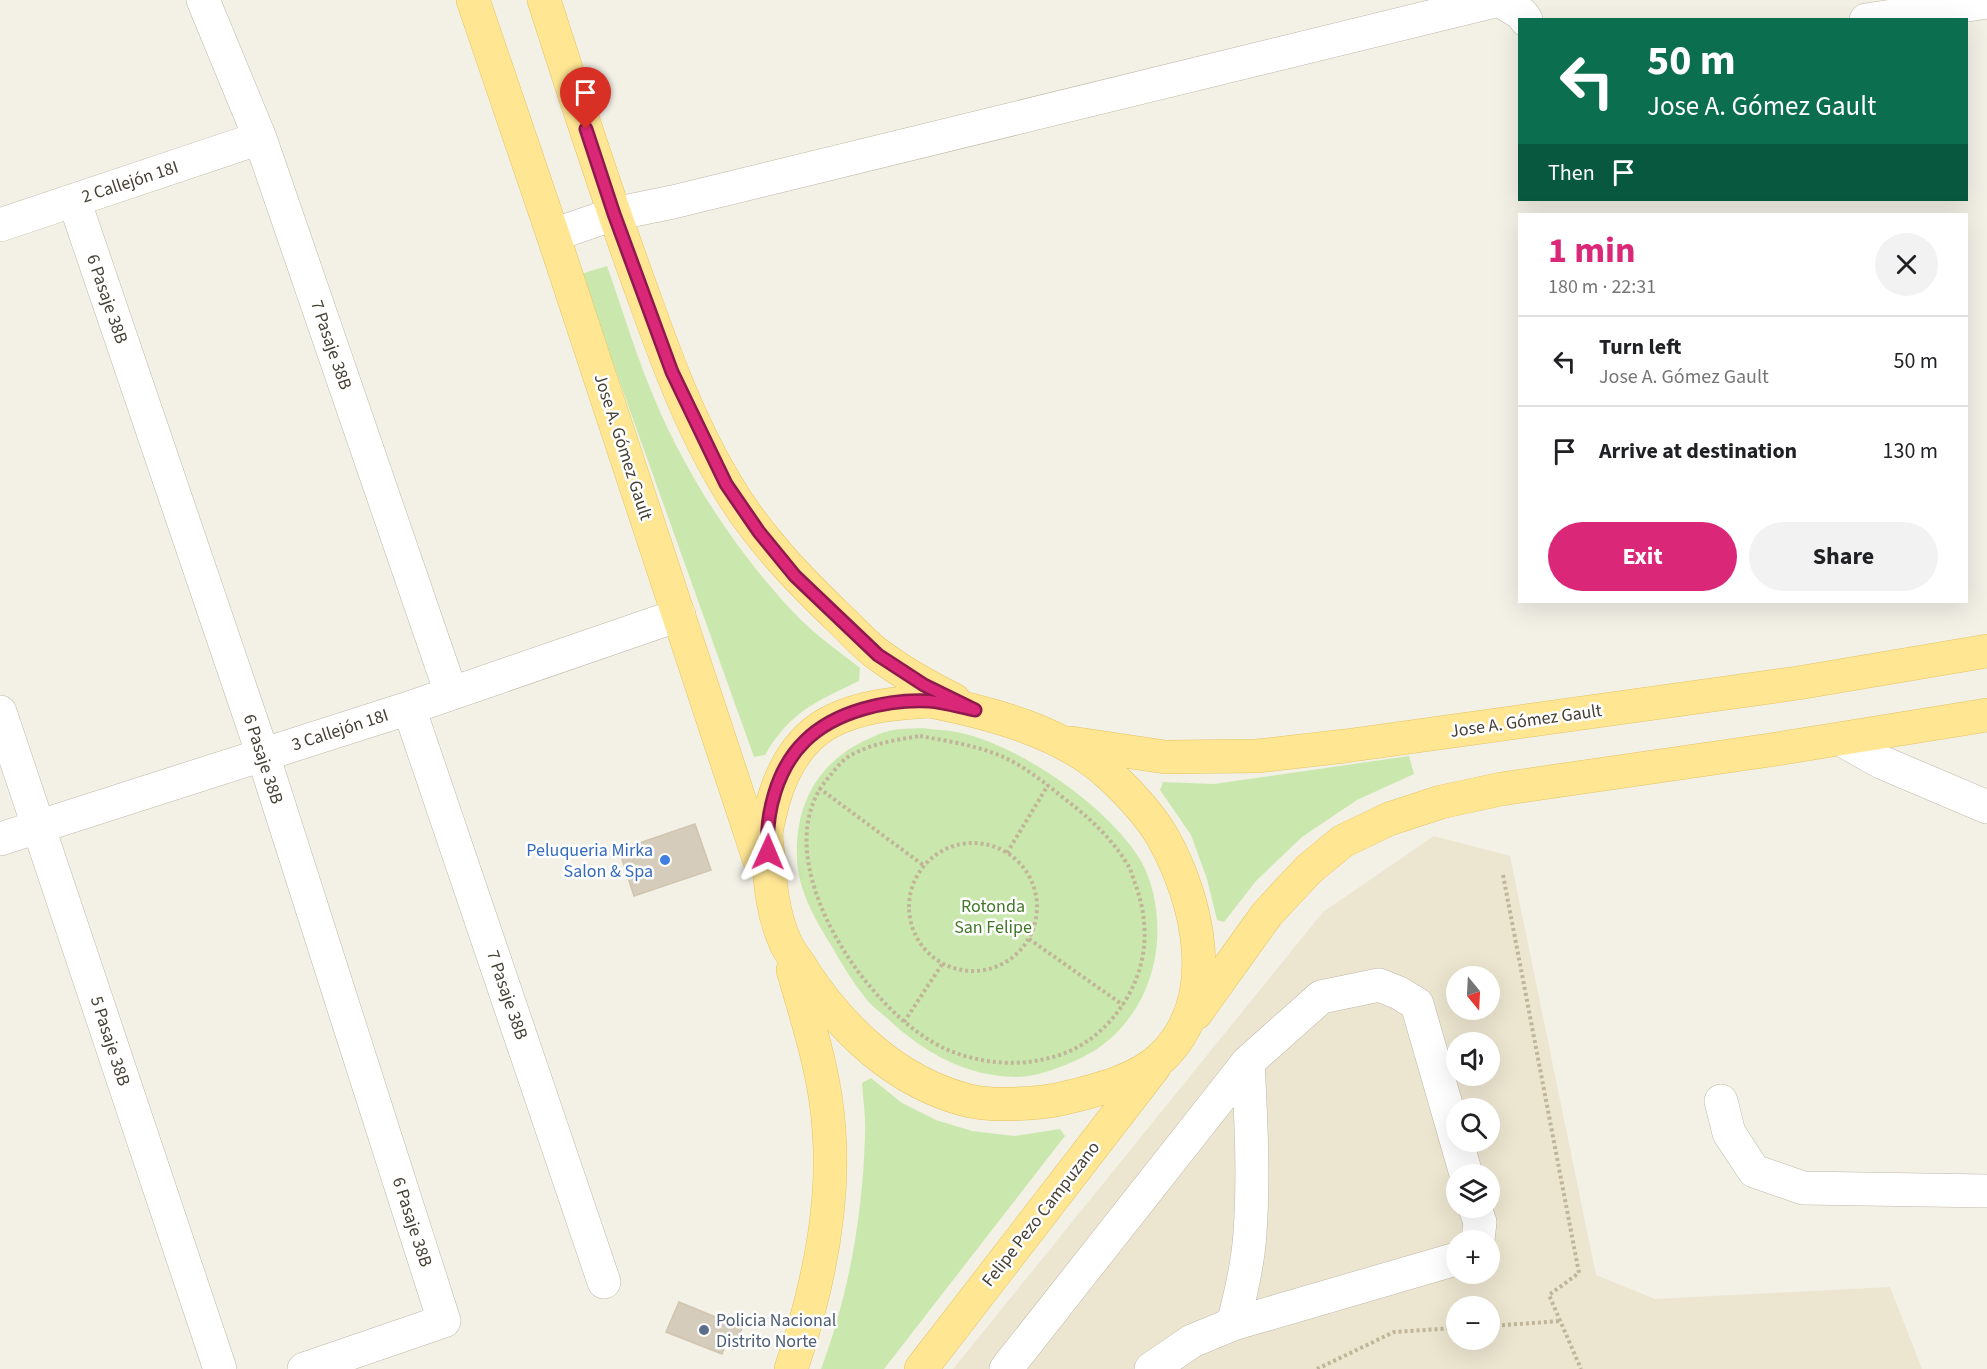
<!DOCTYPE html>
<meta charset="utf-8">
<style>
:root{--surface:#fff;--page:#f2f2f2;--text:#202124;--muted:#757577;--line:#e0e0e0;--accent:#db2777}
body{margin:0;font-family:"Source Sans 3",sans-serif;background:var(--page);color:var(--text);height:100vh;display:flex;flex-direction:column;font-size:22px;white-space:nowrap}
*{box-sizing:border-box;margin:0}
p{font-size:20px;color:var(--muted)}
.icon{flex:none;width:33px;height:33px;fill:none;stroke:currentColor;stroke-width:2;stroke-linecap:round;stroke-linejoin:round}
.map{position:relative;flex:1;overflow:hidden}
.sheet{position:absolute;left:1518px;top:213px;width:450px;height:390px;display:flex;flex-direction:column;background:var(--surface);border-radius:0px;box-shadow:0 6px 24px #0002}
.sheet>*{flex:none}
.guide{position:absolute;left:1518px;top:18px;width:450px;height:183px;border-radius:0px;box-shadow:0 6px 24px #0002;background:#0b6e4f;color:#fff;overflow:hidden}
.needle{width:39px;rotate:162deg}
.fabs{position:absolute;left:1446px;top:966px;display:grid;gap:12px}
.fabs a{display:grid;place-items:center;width:54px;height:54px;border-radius:50%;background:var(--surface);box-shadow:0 6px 24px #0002;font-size:30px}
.pin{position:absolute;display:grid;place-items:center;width:51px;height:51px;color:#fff;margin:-62px -26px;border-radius:50% 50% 50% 0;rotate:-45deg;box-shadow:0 0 6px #0007}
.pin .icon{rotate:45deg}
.me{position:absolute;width:66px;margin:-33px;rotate:1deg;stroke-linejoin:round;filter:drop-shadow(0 0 4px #0008)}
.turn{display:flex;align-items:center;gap:21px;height:126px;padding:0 30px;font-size:27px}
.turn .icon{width:78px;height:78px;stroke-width:2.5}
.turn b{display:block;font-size:42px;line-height:51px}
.then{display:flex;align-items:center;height:57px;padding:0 30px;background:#0003;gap:12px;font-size:22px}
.round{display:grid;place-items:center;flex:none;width:63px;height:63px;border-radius:32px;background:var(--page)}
.summary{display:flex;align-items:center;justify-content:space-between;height:102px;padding:0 30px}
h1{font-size:36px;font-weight:700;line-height:45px;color:var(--accent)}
.primary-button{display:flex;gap:12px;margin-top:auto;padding:12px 30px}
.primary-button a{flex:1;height:69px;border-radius:36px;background:var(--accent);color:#fff;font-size:24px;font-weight:700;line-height:69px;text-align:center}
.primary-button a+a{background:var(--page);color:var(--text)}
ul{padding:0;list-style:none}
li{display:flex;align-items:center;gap:18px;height:90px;padding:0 30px;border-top:2px solid var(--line)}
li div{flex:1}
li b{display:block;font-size:22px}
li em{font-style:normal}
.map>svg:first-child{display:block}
.education{fill:#ece6d0;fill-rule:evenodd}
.green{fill:#cae8ae}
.building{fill:#d5ccbb;stroke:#d0c5ae;stroke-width:1.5}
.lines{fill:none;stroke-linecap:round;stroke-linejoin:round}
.minor-casing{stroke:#bfb8a8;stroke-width:34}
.major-casing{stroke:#e4c563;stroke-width:34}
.path{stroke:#c1b599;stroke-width:4;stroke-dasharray:3 3;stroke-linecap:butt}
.minor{stroke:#fff;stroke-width:33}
.major{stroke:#ffe693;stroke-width:33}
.route-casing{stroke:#8e194d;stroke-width:15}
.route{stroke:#db2777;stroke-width:10}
.shop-dot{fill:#3f7fe0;stroke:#fff;stroke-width:2}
.service-dot{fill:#5c6f8a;stroke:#fff;stroke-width:2}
.labels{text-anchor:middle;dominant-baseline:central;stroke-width:5;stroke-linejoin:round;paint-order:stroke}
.street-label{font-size:18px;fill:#464035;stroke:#fff}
.shop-label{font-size:18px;fill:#366cbe;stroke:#fff;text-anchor:end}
.park-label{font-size:18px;fill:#427828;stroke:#fff}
.service-label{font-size:18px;fill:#4e5e75;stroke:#fff;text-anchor:start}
</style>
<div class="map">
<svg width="1987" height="1369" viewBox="0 0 1987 1369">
<rect width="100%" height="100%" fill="#f3f0e6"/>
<!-- education -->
<path class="education" d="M1434,836l76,20 86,419 59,24 235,-12 32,82h-969l370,-457zM1456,976h34v34h-34zM1456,1042h34v34h-34zM1456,1108h34v34h-34zM1456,1174h34v34h-34zM1456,1240h34v34h-34zM1456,1306h34v34h-34z"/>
<!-- green -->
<path class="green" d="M607,266c14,39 26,79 41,117 32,83 89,172 152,236 18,18 40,33 60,49l-1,13c-44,21 -69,31 -94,74l-11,2 -173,-483z
M922,728c14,2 30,2 43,6 58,14 146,75 176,127 18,32 21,79 10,113 -10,35 -35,67 -68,83 -21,10 -45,20 -68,20 -50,-1 -92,-25 -127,-58 -8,-7 -18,-14 -24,-23 -13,-16 -23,-34 -33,-51 -16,-25 -33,-56 -34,-86 -2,-56 21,-97 71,-120 7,-3 14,-7 21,-8 10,-3 22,-2 33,-3z
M1409,756l5,18 -57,26 -55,37 -46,44 -32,41 -7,-2 -10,-41 -16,-44 -31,-45 3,-8 51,2z
M871,1078l31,25 34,17 36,11 42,5 46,-7 5,7 -181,233h-63c28,-75 42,-155 44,-235 1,-17 -2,-34 -3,-51z"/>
<!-- building -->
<path class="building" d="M695,824l16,46 -77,26 -15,-46z
M679,1302l63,26 -9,21 -8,-3 -3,8 -56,-22z"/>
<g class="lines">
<defs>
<path id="minor" d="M203,0l57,138 191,555
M1866,20l121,-18
M74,200l189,555 181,566 -140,48
M0,225l260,-87
M553,235l61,-21 59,-12 826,-202 23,14 4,6
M409,708l195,574
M0,712l220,657
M1840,739l41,23 106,45
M0,839l409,-131 270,-93
M1721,1101l8,32 25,38 49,17 184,3
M1475,1208l5,14 -2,18
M1233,1324c8,-30 15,-60 17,-91 4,-57 1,-114 -2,-171
M1006,1369l242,-307 73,-65 58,-12 20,8 18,11 49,170
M1151,1369l41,-28 41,-17 223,-65"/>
<path id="major" d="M473,0l80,235 206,624
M544,0c32,100 64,199 100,297 23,64 47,129 82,187 30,51 71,94 114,135 13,12 25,27 40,37 23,17 48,31 74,44
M930,701c61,12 134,31 181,75 18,17 38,38 51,60 37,65 60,165 -1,222 -25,23 -64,32 -96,40 -24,6 -75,9 -99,2 -69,-18 -123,-69 -162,-128 -5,-9 -13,-18 -18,-28 -13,-28 -16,-59 -18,-90 -1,-8 -3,-18 -1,-26 1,-8 4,-17 6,-26 9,-32 25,-62 55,-79 31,-17 68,-20 102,-22z
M1071,743l94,14 92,-1 88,-10 453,-63 189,-32
M1196,1013l71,-99 42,-45 34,-28 46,-22 52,-17 60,-13 269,-39 217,-35
M791,1369c25,-74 44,-160 38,-238 -3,-55 -21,-109 -36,-161
M921,1369l233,-302"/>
</defs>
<!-- minor casing -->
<use href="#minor" class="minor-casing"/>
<!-- major casing -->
<use href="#major" class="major-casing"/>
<!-- path -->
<path class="path" d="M920,736c27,5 55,9 81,20 21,9 42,25 60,40 25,19 48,39 65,66 5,7 7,16 10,24 13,37 12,75 -8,110 -17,30 -44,54 -79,62 -34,9 -69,5 -101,-8 -80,-34 -189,-194 -119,-273 5,-6 11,-14 17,-19 23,-14 48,-18 74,-22z
M819,788l104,77
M909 907a64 64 0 1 1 128 0a64 64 0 1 1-128 0Z
M1007,853l41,-68
M1503,875l76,398 -30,22 32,74
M1029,939l94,66
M904,1022l39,-59
M1490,1326l71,-5
M1317,1369l77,-37 62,-4"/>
<!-- minor -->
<use href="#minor" class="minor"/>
<!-- major -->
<use href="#major" class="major"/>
</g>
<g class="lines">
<defs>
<path id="route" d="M586,129l28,85 58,158 54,112 33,48 36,44 83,79 46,30 51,25c-15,-3 -31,-8 -46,-9 -41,-2 -94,10 -124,40 -28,27 -40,73 -37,111"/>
</defs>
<!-- route casing -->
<use href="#route" class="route-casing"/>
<!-- route -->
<use href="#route" class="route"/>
</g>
<!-- markers -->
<circle class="shop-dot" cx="665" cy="860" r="6"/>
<circle class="service-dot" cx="704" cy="1330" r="6"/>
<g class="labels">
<!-- street labels -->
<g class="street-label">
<text transform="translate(130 182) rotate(-18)">2 Callejón 18I</text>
<text transform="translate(107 299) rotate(71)">6 Pasaje 38B</text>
<text transform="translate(331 345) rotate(71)">7 Pasaje 38B</text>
<text transform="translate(623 447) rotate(72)">Jose A. Gómez Gault</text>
<text transform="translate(1526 721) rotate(-8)">Jose A. Gómez Gault</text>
<text transform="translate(340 730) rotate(-18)">3 Callejón 18I</text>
<text transform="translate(263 759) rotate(72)">6 Pasaje 38B</text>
<text transform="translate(507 995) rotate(71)">7 Pasaje 38B</text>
<text transform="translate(110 1041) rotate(72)">5 Pasaje 38B</text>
<text transform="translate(1041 1214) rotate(-52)">Felipe Pezo Campuzano</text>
<text transform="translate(412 1222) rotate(72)">6 Pasaje 38B</text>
</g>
<!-- shop labels -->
<g class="shop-label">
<text x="653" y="850">Peluqueria Mirka<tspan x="653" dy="21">Salon &amp; Spa</tspan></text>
</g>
<!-- park labels -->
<g class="park-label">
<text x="993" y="906">Rotonda<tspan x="993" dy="21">San Felipe</tspan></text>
</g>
<!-- service labels -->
<g class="service-label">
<text x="716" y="1320">Policia Nacional<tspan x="716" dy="21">Distrito Norte</tspan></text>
</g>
</g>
</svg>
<div class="fabs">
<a><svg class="needle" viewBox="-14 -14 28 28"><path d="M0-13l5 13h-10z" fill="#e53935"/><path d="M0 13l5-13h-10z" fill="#757577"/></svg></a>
<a><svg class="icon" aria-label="sound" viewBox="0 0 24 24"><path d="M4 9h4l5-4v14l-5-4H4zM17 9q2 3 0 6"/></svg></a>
<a><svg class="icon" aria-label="search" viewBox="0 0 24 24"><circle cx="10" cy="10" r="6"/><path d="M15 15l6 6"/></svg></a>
<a><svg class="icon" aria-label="layers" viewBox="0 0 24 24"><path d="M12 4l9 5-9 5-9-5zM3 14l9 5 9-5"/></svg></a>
<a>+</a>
<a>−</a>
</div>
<div class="pin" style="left:586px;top:129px;background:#d93025"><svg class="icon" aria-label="arrive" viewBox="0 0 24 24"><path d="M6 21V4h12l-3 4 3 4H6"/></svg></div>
<svg class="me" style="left:768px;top:852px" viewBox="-20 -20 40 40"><path d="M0-17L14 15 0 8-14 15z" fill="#db2777" stroke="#fff" stroke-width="4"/></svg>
<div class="guide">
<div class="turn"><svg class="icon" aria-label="left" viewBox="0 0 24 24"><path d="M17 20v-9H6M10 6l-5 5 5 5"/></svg><div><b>50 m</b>Jose A. Gómez Gault</div></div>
<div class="then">Then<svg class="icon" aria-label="arrive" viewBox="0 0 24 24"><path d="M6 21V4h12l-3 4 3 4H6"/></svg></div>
</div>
<section class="sheet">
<div class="summary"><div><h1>1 min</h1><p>180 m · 22:31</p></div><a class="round"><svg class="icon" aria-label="close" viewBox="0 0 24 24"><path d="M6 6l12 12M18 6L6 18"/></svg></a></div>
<ul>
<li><svg class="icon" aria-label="left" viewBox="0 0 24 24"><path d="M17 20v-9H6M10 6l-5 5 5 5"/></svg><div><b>Turn left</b><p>Jose A. Gómez Gault</p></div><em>50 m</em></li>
<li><svg class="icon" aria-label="arrive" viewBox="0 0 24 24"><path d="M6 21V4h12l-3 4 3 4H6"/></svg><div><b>Arrive at destination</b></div><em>130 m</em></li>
</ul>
<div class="primary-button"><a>Exit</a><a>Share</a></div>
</section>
</div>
